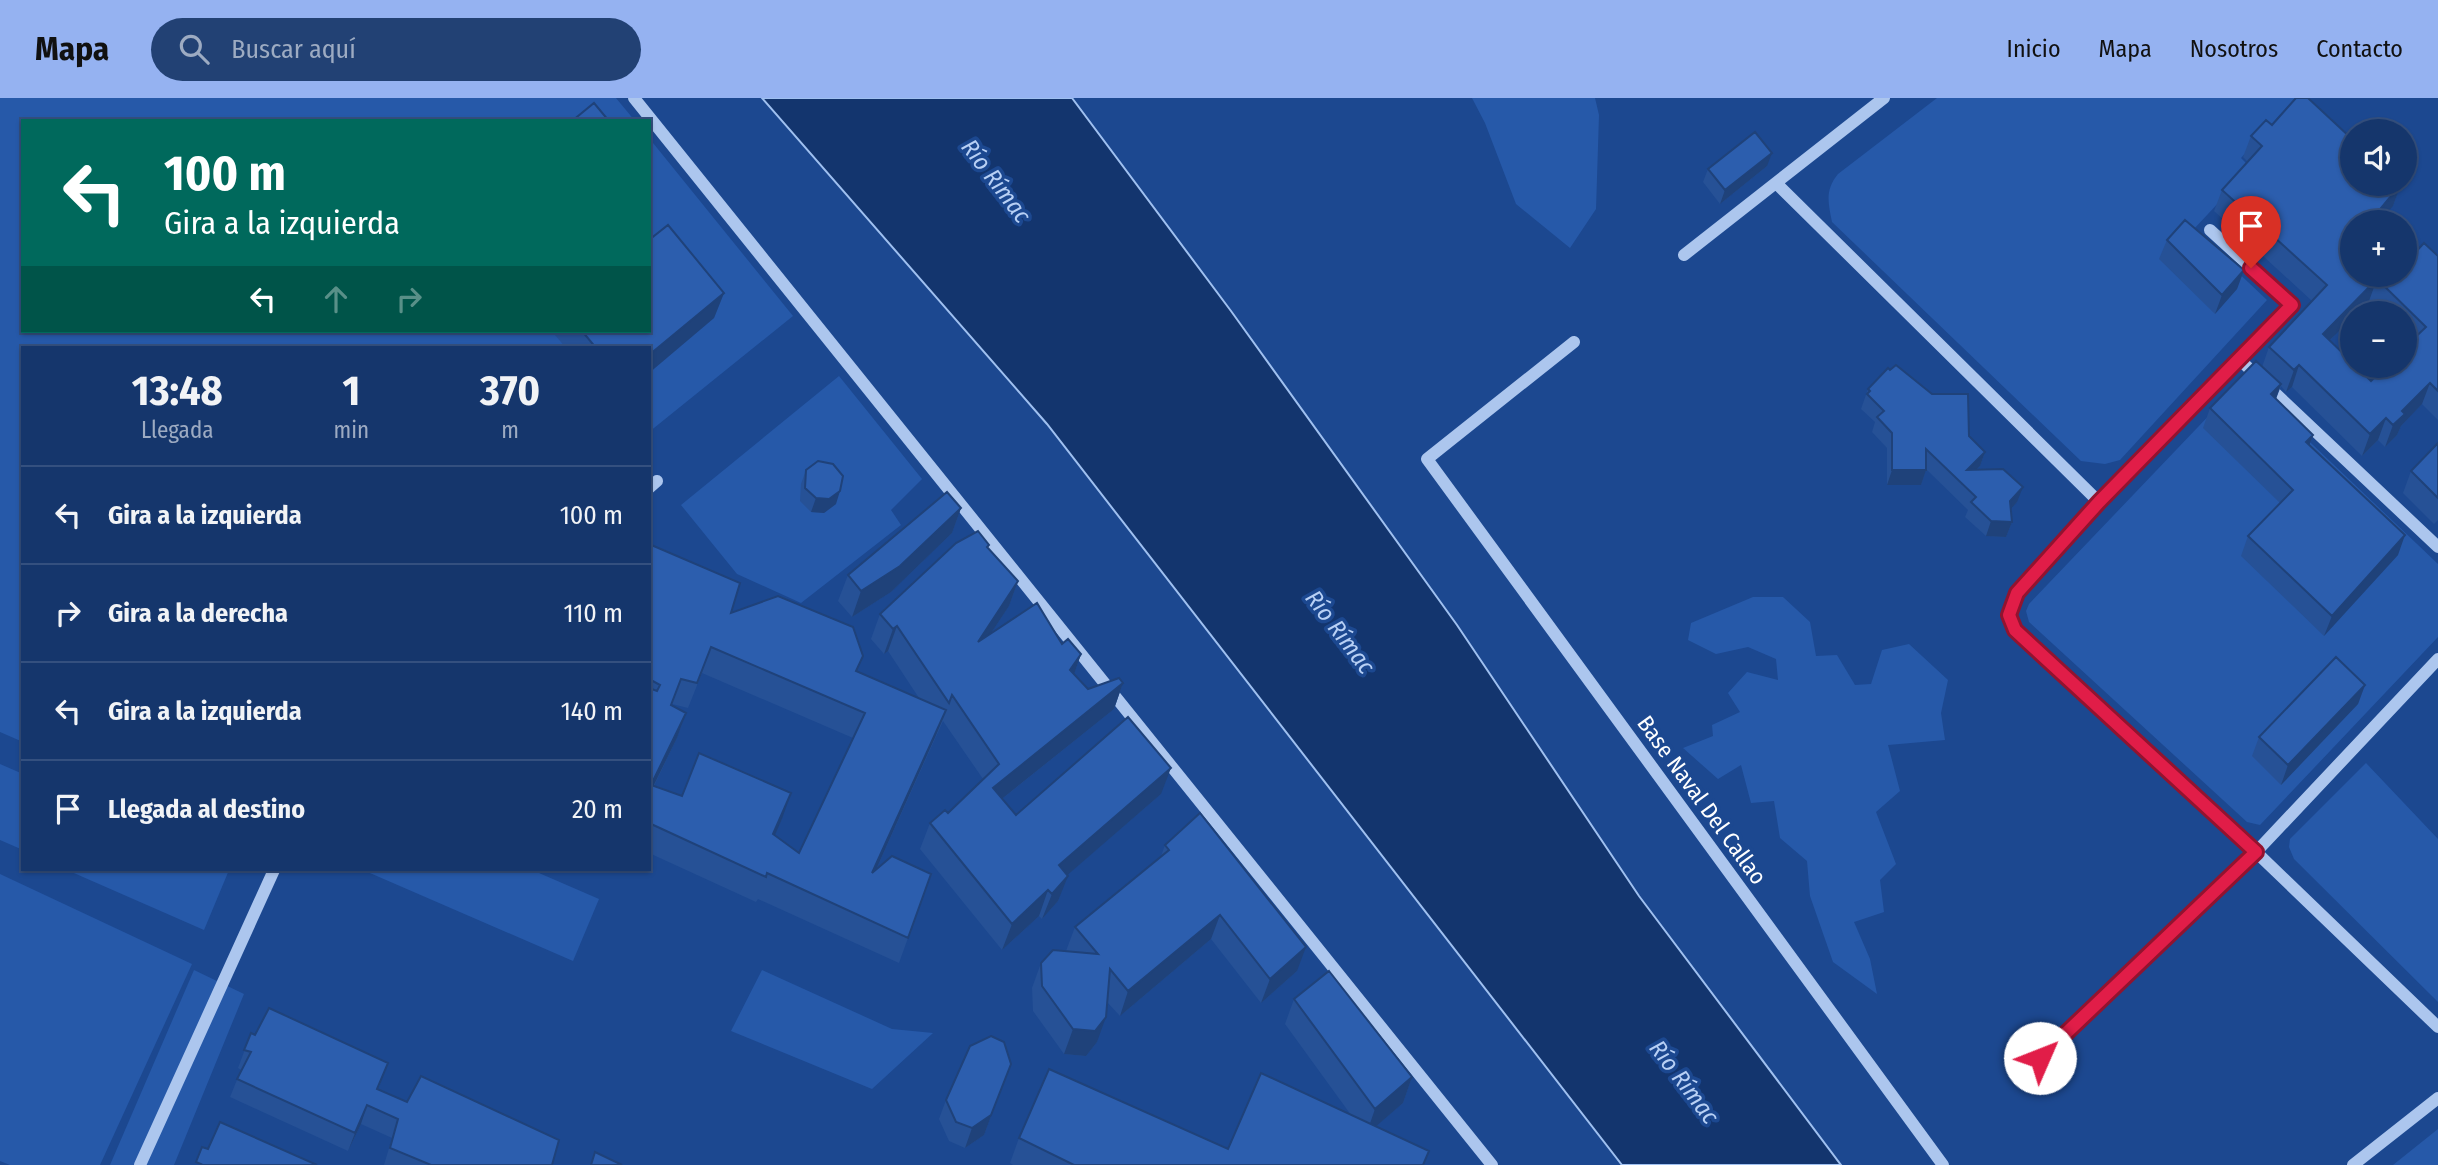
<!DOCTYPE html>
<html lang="es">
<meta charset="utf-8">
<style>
:root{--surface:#15366c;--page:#224174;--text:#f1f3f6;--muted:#9dabc2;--line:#34507f;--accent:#95b2f1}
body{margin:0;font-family:"Fira Sans Condensed",sans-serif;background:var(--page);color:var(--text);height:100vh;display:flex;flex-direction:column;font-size:26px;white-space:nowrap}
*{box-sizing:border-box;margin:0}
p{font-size:23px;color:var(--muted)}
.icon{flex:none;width:38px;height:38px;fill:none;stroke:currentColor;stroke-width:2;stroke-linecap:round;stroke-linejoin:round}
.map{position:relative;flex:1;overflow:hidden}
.drawer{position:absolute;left:21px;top:248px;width:630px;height:525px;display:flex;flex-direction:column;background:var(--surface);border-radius:0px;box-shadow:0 2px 5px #0004,0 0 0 2px var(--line)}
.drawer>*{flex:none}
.guide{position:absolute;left:21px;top:21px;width:630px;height:214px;border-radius:0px;box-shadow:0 2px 5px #0004,0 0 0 2px var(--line);background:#00695c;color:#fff;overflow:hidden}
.fabs{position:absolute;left:2340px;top:21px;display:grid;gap:14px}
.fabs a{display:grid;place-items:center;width:77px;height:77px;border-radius:50%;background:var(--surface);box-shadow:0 2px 5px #0004,0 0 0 2px var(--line);font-size:35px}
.pin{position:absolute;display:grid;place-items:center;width:60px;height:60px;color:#fff;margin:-72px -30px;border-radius:50% 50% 50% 0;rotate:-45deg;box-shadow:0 0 7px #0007}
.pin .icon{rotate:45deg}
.me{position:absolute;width:77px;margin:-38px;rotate:46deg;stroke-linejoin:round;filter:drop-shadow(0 0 5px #0008)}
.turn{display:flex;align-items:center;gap:24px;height:147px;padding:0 28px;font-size:32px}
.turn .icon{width:91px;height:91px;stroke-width:2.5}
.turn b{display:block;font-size:49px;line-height:60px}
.lanes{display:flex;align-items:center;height:66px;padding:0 28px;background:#0003;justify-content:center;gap:35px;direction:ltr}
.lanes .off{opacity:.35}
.eta{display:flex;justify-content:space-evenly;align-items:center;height:119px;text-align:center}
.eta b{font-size:42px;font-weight:700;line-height:49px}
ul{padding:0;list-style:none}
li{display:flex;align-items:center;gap:21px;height:98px;padding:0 28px;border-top:2px solid var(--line)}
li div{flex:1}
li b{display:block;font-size:26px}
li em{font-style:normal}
header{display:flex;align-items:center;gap:42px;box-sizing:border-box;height:98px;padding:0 35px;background:var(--accent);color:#111}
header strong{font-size:33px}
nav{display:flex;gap:38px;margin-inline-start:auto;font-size:24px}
.search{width:490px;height:63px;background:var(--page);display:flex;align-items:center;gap:18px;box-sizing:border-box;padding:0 24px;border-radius:38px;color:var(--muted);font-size:26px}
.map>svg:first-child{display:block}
.green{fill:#2659a9}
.water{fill:#13356e;stroke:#9fc0f0;stroke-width:2}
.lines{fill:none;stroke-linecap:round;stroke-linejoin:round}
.minor{stroke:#acc6ee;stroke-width:12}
.wall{fill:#265196;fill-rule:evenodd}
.shaded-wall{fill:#1f427a}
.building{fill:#2c5eae;stroke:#1f427a;stroke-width:2;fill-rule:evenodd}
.route-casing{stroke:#92132f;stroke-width:18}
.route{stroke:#e11d48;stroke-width:12}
.labels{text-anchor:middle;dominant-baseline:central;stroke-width:7;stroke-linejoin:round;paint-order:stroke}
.street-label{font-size:23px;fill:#fff;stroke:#1c4890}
.water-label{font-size:24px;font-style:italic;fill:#b8d0f5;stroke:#1c4890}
</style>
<header>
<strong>Mapa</strong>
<div class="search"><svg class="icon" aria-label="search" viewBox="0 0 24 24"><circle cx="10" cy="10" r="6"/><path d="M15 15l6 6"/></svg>Buscar aquí</div>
<nav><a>Inicio</a><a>Mapa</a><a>Nosotros</a><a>Contacto</a></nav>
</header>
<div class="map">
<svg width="2438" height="1067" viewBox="0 0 2438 1067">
<rect width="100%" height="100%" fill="#1c4890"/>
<!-- green -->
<path class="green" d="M0,0h616l19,23h-612v210h626v-193l144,178 -144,116v-84h-626v394l-23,-10z
M1472,0h123l4,17 -3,94 -26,39 -54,-44 -31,-81z
M1937,0h358l-54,60 10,10 -58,62 74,70 -147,160 -15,4 -24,-3 -249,-239c-4,-20 -7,-32 6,-48z
M839,278l83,103 -31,31 10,15 -100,78 -64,-29 -56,-69z
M2247,284l191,182v73l-178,188 -13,-3 -218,-200 -3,-11 3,-7 211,-221z
M1753,499h30l27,25 6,34 21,-1 18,30 16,-1 11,-34 27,-6 39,36 -7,33 4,27 -57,5 12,46 -24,21 20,52 -16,16 4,32 -30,10 16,37 7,35 -44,-32 -23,-66 -3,-35 -27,-23 -6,-37 -23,2 -10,-38 -23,14 -35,-31 30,-12 -1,-11 28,-13 -12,-19 19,-21 31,8 -2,-21 -28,-12 -32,7 -28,-14 3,-17z
M2366,665l72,76v163l-144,-143 -5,-12 1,-8z
M0,666l23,10v76l-23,-10z
M67,772h162l-25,60z
M363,772h169l67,29 -26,62z
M0,776l192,90 -92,201h-90l-10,-4z
M194,872l50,24 -70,171h-64z
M762,872l130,59 41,4 -61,56 -141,-58z
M2438,1031v36h-45z"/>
<!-- water -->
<path class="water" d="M762,0h310l159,213 226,314 182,271 202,269h-219l-575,-741z"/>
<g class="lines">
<!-- minor -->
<path class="minor" d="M634,0l858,1067
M1777,86l322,318 -82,92 -8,21 6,15 241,222 182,175
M1684,157l200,-157
M1574,244l-147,117 516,706
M2239,261l199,188
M649,390l8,-7
M2099,404l193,-197 -82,-75
M2040,960l216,-206 182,-193
M140,1067l134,-295
M2353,1067l85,-67"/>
</g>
<!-- wall -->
<path class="wall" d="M2272,27l129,59 -8,22 -41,16 59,35 27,-1v164l-16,-16 -21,22 -4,9 -12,12 -7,-7 -16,16 -70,-69 -6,5 -5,-6 -5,13 37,36 -4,10 89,110 -74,81 -83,-80 7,-20 32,-33 -77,-75 7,-20 52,-41 7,-20 43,-46 -98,-90 8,-21 26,-28 -5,-5 8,-21zM2369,203l13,12h22v22l7,6 -40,40 -41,-40 22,-28h5z
M1767,68l-47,38 -17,-22 5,-13z
M2167,142l77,30 -7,19 -22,25 -56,-55z
M724,195l-10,25 -65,55v-25h-83l-11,-13 2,-4h92z
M1868,291l101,47 16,16 -5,14 -4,4 41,32 -6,7 1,13 -6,15 -20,-1 -21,-19 3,-7 -42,-41 -5,16h-34v-37l-15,-16 3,-10 -14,-13z
M2438,345v77l-4,4 -31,-31 8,-22z
M806,372l30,34 -12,9 -13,-1 -11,-11 1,-17z
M961,410l-9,25 -61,59 -39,25 -14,-16 10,-26z
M649,446l82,69 126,59 62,26 -31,-47 -4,3 -13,-15 9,-25 109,-69 -1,3 30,33 -9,25 -18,27 71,11 19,10 -7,20 14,15 35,-6 -9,26 -112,90 14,16 145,-21 -94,81 -9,26 -16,18 -3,-3 -37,34 -82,-101 10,-26 18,-10 35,-34 -40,-58 -67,149 55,4 -32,89 -141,-64 -2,3 -107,-49zM702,575l151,65 -54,115 -25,-18 8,-16 -100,-23 -28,-10 23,-48 9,-25 -14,-8v-1l16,4z
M2365,587l-7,19 -77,81 -29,-29 7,-19z
M1165,747l132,126 -36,32 -50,-64 -91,77 -13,-14 -10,40 -11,14 -22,-2 -31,-43 -1,-23 9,-25 25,-12 9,-24 86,-71z
M1294,901l118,78 -9,26 -27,23 48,39h-411l-3,-2 9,-25 209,11 123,-34 -66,-91z
M251,935l130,49 -3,7 174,76h-168l8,-27 -31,-14 -13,27 -118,-54 11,-27 -3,-2z
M1003,986l-19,51 -19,13 -16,-7 -10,-22 7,-19z"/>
<!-- shaded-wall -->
<path class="shaded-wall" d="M1772,55l-5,13 -47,38 5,-14z
M2401,86l-8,22 -14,16h-9l2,-3z
M2244,172l-7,19 -22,25 7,-19z
M2377,181l-8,22 -12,12h-5v5l-37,37 8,-21z
M724,195l-10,25 -65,55v-18z
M2299,267l-7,22 -6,5 8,-22z
M2430,285l-8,21 -21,22 -4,9 -12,12 8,-22 9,-14z
M2281,286l-7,20 -3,-10z
M2386,320l-8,22 -16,16 8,-22z
M2313,337l-7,19v-12z
M1985,354l-5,14 -19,19 6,-15z
M1892,372h34l-5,15h-34z
M2023,389l-6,15 -12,14 5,-15z
M840,393l-4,13 -12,9 -13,-1 5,-14z
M961,410l-9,25 -61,59 -39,25 9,-26z
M1991,423l21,1 -6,15 -20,-1z
M2405,437l-7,20 -74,81 8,-20z
M1018,483l-9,25 -41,62 10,-26z
M897,528l-9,25 -4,3 9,-25z
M1081,556l-9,26 -2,-10z
M1123,585l-9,26 -131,105 10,-26z
M2365,587l-7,19 -77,81 7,-20z
M946,612l-10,25 -73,164 9,-26z
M686,615l-9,25 -28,57v-5z
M1171,670l-10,26 -112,97 10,-26z
M791,695l-9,26 -18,41 9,-26z
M1068,778l-10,25 -16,18 10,-25z
M1048,792l-9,26 -37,34 10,-26z
M1220,817l-9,24 -91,77 8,-25z
M1306,849l-9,24 -36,32 9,-24z
M1106,919l-9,25 -11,14 -22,-2 9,-25z
M1412,979l-9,26 -37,32 9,-26z
M1003,986l-19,51 -19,13 7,-20z
M367,1007l-6,19 -13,27 7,-18z"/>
<!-- building -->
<path class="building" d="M2296,0h12l44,41v45h49l-29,35 3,3h-23v53h52v-25l7,7 13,-14 14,13v135l-8,-8 -28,28 3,3 -12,11 -7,-7 -16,16 -71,-69 -5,5 -25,-23 58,-62 -105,-95 40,-44 -11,-10 15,-16 6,5zM2377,181l49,48 -22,21v18h-18l-15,15 -15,-15h-4v-4l-29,-28z
M594,5l15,18h-37z
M1755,34l17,21 -47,37 -17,-21z
M2185,122l59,50 -22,25 -55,-55z
M668,127l56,68 -75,62v-7h-53l-14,-17h67v-91z
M2256,263l25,23 -10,10 42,41 -7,7 99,93 -73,81 -84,-80 45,-46 -83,-82z
M1896,267l36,29h36l1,42 16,16 -18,18 36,-1 20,18 -13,14 2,21 -21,-1 -20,-19 5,-5 -50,-48v21h-34v-37l-15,-16 7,-6 -17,-17 3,-3 -2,-2 20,-21 2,2z
M2438,345v55l-27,-27z
M818,363l15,3 10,12 -3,15 -11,8 -13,-1 -11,-10 1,-18z
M947,394l14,16 -61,58 -39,25 -13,-16z
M978,433l11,14 -2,2 31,34 -40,61 59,-39 25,41 6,-5 13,15 -11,16 18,19 31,-11 4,5 -130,105 23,27 112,-98 43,51 -112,97 9,11 -16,18 -4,-4 -36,34 -82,-101 15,-13 3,3 51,-49 -47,-69 -3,8 -52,-77 -4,3 -13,-15 76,-71z
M649,446l91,39 -9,30 47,-17 75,31 10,29 -7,15 90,39 -74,163 20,-17 39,18 -23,64 -141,-65 -1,4 -117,-54v-135l8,3 3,-6 -11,-6zM711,549l154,66 -66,140 -26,-19 18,-41 -92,-40 -17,43 -31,-11 35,-72 -15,-8 10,-26 16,4z
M2336,559l29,28 -77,80 -29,-28z
M1200,715l106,134 -36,32 -50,-64 -92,76 -18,-22 -4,48 -11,14 -22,-2 -31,-43 -1,-23 12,-13 45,4 -23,-27 94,-77 -4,-5z
M1329,873l83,106 -37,32 -81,-110z
M269,910l119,55 -11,26 30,13 14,-26 138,64 -7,25h-121l-41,-17 8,-29 -31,-14 -12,28 -118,-54 14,-27 -7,-2 7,-17 4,2z
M991,938l13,6 7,22 -20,51 -19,13 -16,-6 -10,-22 24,-54z
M1049,971l179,80 33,-76 168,78 -6,14h-349l-55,-27z
M220,1024l97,43h-117l1,-1 -5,-2 6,-15 6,2z
M595,1054l27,13h-31z"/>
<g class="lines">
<defs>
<path id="route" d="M2040,960l216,-206 -227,-209 -14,-13 -6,-15 8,-22 82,-91 193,-197 -41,-37"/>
</defs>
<!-- route casing -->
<use href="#route" class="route-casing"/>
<!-- route -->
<use href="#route" class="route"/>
</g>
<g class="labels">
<!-- street labels -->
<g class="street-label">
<text transform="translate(1702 702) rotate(54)">Base Naval Del Callao</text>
</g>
<!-- water labels -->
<g class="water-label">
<text transform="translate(996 83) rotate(53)">Río Rímac</text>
<text transform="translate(1340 534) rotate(53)">Río Rímac</text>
<text transform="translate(1684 984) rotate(53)">Río Rímac</text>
</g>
</g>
</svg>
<div class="fabs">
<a><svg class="icon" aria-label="sound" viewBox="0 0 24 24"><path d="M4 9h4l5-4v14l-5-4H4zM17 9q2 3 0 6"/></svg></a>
<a>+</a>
<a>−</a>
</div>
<div class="pin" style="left:2251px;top:170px;background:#d93025"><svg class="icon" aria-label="arrive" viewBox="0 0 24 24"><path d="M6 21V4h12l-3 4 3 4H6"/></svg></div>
<svg class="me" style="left:2040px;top:960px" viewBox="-20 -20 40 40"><circle r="19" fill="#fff"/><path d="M0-13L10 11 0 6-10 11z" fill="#e11d48"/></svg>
<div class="guide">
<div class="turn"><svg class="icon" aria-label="left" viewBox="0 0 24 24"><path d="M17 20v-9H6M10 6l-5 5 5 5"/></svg><div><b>100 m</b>Gira a la izquierda</div></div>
<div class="lanes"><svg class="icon" aria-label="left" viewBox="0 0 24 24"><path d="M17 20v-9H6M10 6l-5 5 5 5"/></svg><svg class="icon off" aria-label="ahead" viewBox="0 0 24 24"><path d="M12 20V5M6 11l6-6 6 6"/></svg><svg class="icon off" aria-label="right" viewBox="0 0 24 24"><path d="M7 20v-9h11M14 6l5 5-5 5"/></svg></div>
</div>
<section class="drawer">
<div class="eta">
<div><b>13:48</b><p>Llegada</p></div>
<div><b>1</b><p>min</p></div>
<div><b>370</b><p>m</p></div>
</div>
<ul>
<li><svg class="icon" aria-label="left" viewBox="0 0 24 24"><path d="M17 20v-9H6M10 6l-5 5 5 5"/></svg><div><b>Gira a la izquierda</b></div><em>100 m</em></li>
<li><svg class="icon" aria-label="right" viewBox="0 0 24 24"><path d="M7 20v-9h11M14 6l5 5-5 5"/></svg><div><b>Gira a la derecha</b></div><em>110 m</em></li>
<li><svg class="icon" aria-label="left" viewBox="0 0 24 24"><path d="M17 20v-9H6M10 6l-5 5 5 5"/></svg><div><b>Gira a la izquierda</b></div><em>140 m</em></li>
<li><svg class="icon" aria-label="arrive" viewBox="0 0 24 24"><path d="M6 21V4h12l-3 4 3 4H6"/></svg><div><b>Llegada al destino</b></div><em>20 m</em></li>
</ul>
</section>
</div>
